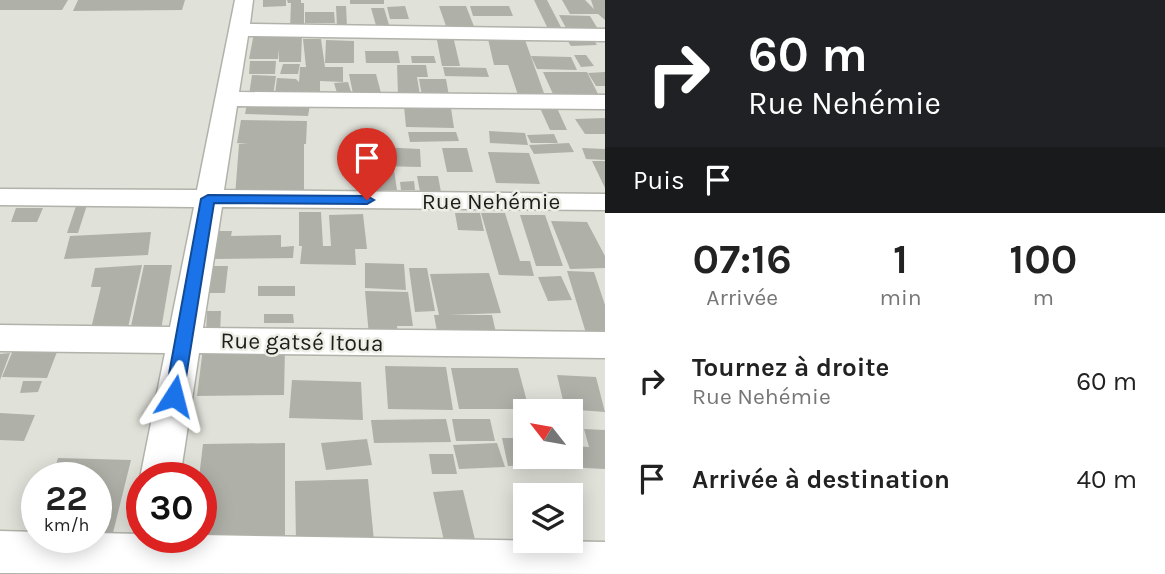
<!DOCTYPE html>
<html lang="fr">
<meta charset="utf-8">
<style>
:root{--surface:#fff;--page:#f2f2f2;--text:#222;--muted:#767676}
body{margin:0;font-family:Karla,sans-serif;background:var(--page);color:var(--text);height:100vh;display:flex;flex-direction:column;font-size:26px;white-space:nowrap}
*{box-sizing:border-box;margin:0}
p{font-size:23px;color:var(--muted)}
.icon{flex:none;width:38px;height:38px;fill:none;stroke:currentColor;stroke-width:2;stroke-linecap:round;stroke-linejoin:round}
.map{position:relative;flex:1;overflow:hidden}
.side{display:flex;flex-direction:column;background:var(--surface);width:560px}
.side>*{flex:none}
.top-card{background:#202124;color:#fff;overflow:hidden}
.needle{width:46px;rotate:301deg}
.buttons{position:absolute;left:513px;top:399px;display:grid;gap:14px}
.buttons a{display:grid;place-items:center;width:70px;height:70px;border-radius:0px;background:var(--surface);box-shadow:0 4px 18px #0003;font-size:35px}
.speed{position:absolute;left:21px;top:462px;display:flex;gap:14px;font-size:35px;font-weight:700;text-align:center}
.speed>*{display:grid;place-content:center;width:91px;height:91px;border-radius:50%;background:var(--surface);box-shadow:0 4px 18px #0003;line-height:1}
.speed small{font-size:18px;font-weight:400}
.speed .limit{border:10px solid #d22;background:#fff;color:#111}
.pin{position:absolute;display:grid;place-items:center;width:60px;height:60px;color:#fff;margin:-72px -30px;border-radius:50% 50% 50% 0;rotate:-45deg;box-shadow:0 0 7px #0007}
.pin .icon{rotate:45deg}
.me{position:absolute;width:77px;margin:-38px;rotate:9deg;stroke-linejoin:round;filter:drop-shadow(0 0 5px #0008)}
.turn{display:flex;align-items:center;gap:24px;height:147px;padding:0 28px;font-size:32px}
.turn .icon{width:91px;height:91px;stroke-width:2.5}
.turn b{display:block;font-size:49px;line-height:60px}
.then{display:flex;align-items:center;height:66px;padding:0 28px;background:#0003;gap:14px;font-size:26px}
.eta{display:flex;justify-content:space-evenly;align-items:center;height:119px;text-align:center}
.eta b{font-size:42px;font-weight:700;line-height:49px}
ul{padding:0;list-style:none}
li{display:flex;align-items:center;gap:21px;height:98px;padding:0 28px}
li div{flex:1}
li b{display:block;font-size:26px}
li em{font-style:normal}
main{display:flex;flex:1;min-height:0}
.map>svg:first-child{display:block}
.building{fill:#afb1a9}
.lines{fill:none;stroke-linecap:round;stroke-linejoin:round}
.minor-casing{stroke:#b1b2aa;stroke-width:3}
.minor{fill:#fff;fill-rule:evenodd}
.route{fill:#1a73e8;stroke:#114b97;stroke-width:2}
.labels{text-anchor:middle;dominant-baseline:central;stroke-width:5;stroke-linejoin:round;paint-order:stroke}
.street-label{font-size:23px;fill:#1d1e1b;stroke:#edefe6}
</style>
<main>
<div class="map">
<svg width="605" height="574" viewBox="0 0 605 574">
<rect width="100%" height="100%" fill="#e0e1d9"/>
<!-- building -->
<path class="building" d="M0,0h68l-6,10h-62z
M78,0h107l-3,10 -109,1z
M263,0h23v6l-23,1z
M287,0h14v3h3v25h-14l1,-25h-3z
M350,0h34v4h-34z
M534,0h13l16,31h-14z
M562,0h23l9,9 -3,-9h14v20l-7,-6h-28z
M336,6h10l1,21h-10z
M405,6l4,13h-19l-3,-12z
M439,6h27l9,23h-28z
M470,6h39l4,10h-40z
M371,8h13l6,20 -13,1z
M305,12h29l1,11h-30z
M559,15l31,1 8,13 -32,-1z
M254,33h48l-1,29h-22v-13l-1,10h-29z
M436,35l17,1 7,30h-18z
M591,36l6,9 -26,1 -6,-9z
M303,39h18l4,28h18v15l-23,-1v13h-45l2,-16 19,1 3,3 1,-15h6z
M488,39l37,1 20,56 -27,-1 -10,-30h-14z
M326,40l28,1v22h-29z
M365,51h33l2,12h-34z
M574,55h12l8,11 -13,1z
M411,56h23l2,7h-24z
M531,56l40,1 6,13 -40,-1z
M250,61h26l-1,13h-26z
M283,64h17l-2,10h-18z
M397,65h29l2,12h-11l3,18h-22z
M443,67l43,1 3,9 -44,-1z
M543,72h44l11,22h-45z
M605,72v14h-9l-8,-13z
M349,74h27l5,19 -28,1z
M252,75l24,1 -3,20 -24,-1z
M419,79h27l3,17h-27z
M348,82l3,10 -14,1 -3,-10z
M247,103l63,2 -2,11 -63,-2z
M404,106l47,2 3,20 -48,-1z
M540,108h17l10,22h-17z
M605,118v16h-20l-10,-15z
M241,120l66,1 -1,23h-2v52h-69l4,-52h9l-11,-1z
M489,131l36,2 3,12 -38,-2z
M408,132h48l3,9 -49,1z
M554,134l4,9h-27l-4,-8z
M569,143l5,9 -40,2 -5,-9z
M379,147l41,2 1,18 -42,-1z
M442,148h25l6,24h-26z
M582,148l23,1v11l-19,-1z
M488,152l41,1 11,31 -44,-1z
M592,161h13v27z
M362,170h32l3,20h-33z
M417,176h21l3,16h-21z
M414,181l1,9h-14l-1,-8z
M87,205l-9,28h-11l9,-27z
M16,208h27l-6,14h-26z
M299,212h22l2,34h8l-2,-31 34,-1 4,35h-12l1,16 -56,-1 2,-18h-3z
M455,213h25l4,18 -26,-1z
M481,213h24l15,48h10l4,15 -35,-1z
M520,215h25l18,51h-27z
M551,221l36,1 18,34v12l-35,1z
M216,231h16l-1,5 50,-1v12l13,-1 -1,12 -80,1z
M151,232l-3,23 -84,4 6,-23z
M365,263l39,1 2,26 -41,-2z
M142,265l-15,67 -37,1 11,-46h-10l4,-19z
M144,265h28l-11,65 -31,1z
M210,266h18l-3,27h-18z
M409,268h18l8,43 -20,1z
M567,271l27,1 11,33v29l-19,-1z
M489,273l12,40 -52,2h43l5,22h-59l-4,-22h5l-9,-41z
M561,276l11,24 -24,1 -10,-24z
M258,286h37v10h-37z
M365,291l43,1 5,34h-16l1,10h-29z
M207,311h14l-1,22 -14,1z
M264,314h29l1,9h-30z
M16,343l44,1 -13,34 -45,-1z
M285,347l-1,48 -87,1 6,-48z
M10,353l-10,27v-26z
M385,366l61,1 7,43 -65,-1z
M451,368h67l11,41h-70z
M557,375l39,2 9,35 -40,-3z
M292,380l69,2 2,38 -74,-2z
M23,381h19l-4,11 -18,1z
M0,413l35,2 -11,26 -24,-1z
M446,419l5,23 -77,1 -3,-23z
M452,419h38l5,22h-39z
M584,429l21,1v39l-59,-3 -2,-9h26v-11l19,1z
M502,438h23v19h11l3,8 -31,1z
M367,439l5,26 -46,5 -5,-27z
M285,443v110l-84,-16 -2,-59 4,-34z
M497,443l8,24 -46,2 -6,-24z
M429,454h24l4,20h-25z
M58,458l73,2 -20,81 -15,-4v-59h-44z
M368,479l6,62 -78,2 -1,-62z
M463,490l14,58 -31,2 -13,-58z"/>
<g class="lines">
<defs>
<path id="minor" d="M235,0h18l-3,24 355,5v12l-357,-5 -9,56 366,3v14l-368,-3 -13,84 381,4v16l-383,-3 -19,121 402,4v26l-406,-5 -19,125h-38v4l-2,-4 25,-125 -165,-2v-26l170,2 24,-120 -194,-2v-16l197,1z
M0,531l37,1v5h59v-4l46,1v3h59v-2l404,7v32l-605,-1z"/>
</defs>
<!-- minor casing -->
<use href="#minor" class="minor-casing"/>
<!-- minor -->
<use href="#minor" class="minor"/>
</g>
<!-- route -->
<path class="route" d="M208,195l159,1 7,4 -7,4 -153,-1 -31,193 -3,5 -6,2 -7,-2 -2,-5 36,-197z"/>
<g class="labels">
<!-- street labels -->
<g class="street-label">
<text x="491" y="201">Rue Nehémie</text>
<text transform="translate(302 342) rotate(1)">Rue gatsé Itoua</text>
</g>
</g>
</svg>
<div class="buttons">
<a><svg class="needle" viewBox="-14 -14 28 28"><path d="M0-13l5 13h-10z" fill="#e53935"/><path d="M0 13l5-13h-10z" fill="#767676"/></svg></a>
<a><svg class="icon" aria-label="layers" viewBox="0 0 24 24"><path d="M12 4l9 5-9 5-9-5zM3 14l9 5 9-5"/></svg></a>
</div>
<div class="speed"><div>22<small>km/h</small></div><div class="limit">30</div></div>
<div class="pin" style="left:367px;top:200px;background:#d93025"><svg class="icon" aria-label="arrive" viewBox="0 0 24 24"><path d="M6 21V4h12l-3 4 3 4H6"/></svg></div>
<svg class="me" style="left:174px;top:396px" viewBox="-20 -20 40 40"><path d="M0-17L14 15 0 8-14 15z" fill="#1a73e8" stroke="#fff" stroke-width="4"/></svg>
</div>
<section class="side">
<div class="top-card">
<div class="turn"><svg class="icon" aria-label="right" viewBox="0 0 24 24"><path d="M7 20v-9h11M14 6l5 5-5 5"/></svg><div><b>60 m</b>Rue Nehémie</div></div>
<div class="then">Puis<svg class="icon" aria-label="arrive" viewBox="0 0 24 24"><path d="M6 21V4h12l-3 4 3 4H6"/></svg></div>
</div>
<div class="eta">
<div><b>07:16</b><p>Arrivée</p></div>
<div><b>1</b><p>min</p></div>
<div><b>100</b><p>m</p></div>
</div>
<ul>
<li><svg class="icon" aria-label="right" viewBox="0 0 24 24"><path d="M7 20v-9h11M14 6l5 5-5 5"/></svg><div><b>Tournez à droite</b><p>Rue Nehémie</p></div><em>60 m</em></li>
<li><svg class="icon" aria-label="arrive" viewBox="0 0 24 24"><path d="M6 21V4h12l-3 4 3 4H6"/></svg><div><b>Arrivée à destination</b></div><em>40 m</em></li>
</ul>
</section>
</main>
